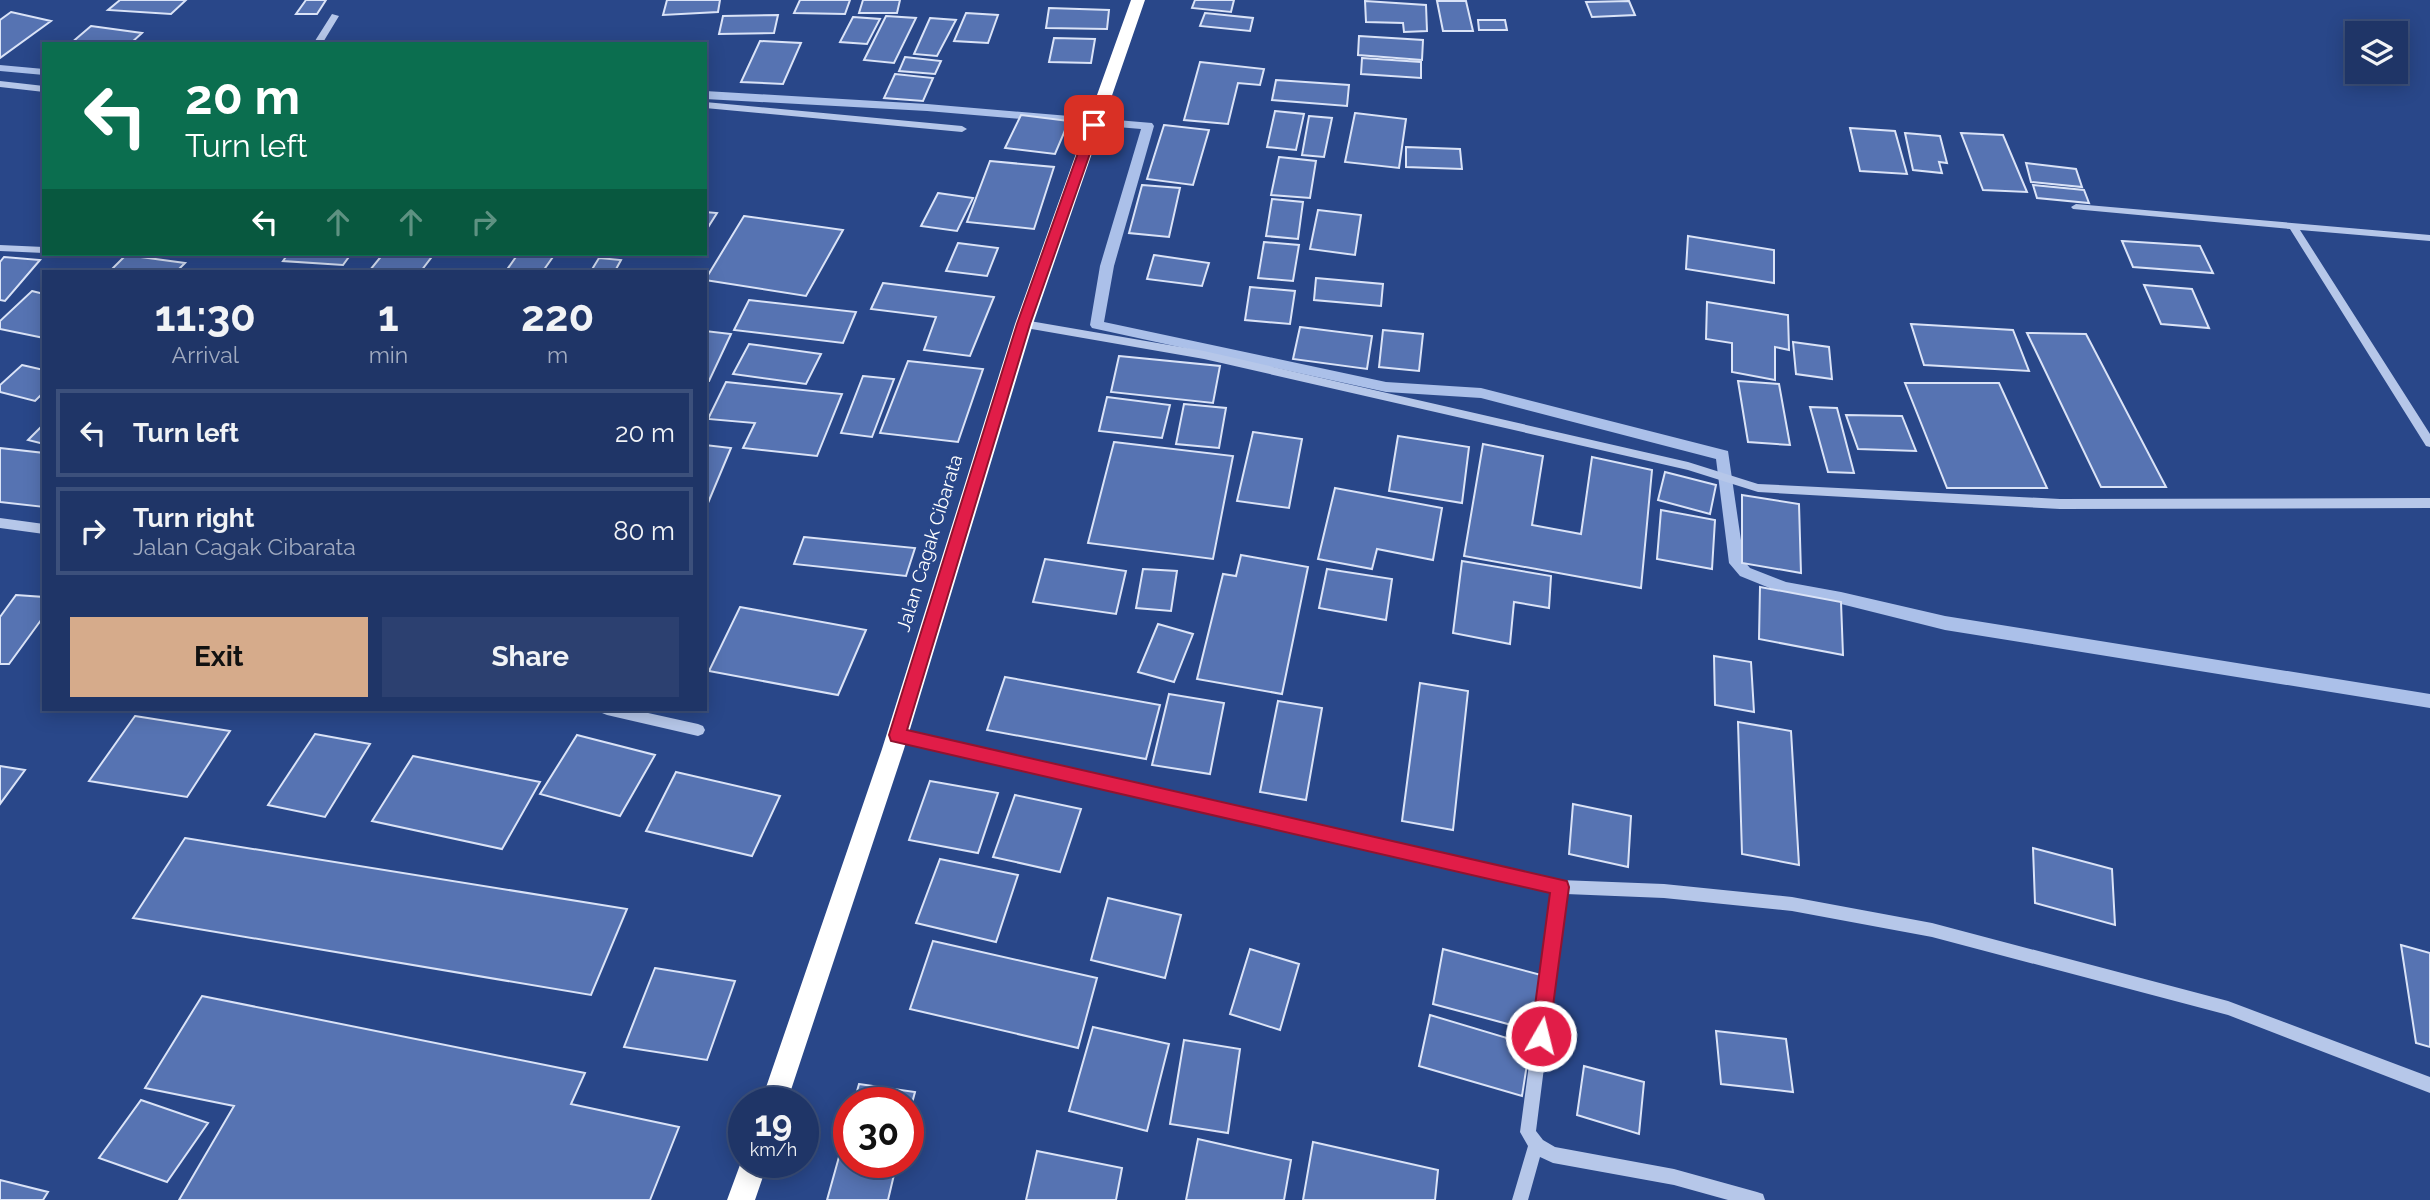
<!DOCTYPE html>
<style>
:root{--surface:#1f3567;--page:#2c4070;--text:#f1f3f6;--muted:#a1abc0;--line:#3c507b;--accent:#d6ab8b}
body{margin:0;font-family:Raleway,sans-serif;background:var(--page);color:var(--text);height:100vh;display:flex;flex-direction:column;font-size:26px;white-space:nowrap}
*{box-sizing:border-box;margin:0}
p{font-size:23px;color:var(--muted)}
.icon{flex:none;width:38px;height:38px;fill:none;stroke:currentColor;stroke-width:2;stroke-linecap:round;stroke-linejoin:round}
.map{position:relative;flex:1;overflow:hidden}
.side{position:absolute;left:42px;top:270px;width:665px;height:441px;display:flex;flex-direction:column;background:var(--surface);border-radius:0px;box-shadow:0 4px 18px #0003,0 0 0 2px var(--line)}
.side>*{flex:none}
.top-card{position:absolute;left:42px;top:42px;width:665px;height:214px;border-radius:0px;box-shadow:0 4px 18px #0003,0 0 0 2px var(--line);background:#0b6e4f;color:#fff;overflow:hidden}
.buttons{position:absolute;left:2345px;top:21px;display:grid;gap:14px}
.buttons a{display:grid;place-items:center;width:63px;height:63px;border-radius:0px;background:var(--surface);box-shadow:0 4px 18px #0003,0 0 0 2px var(--line);font-size:35px}
.speed{position:absolute;left:728px;top:1087px;display:flex;gap:14px;font-size:35px;font-weight:700;text-align:center}
.speed>*{display:grid;place-content:center;width:91px;height:91px;border-radius:50%;background:var(--surface);box-shadow:0 4px 18px #0003,0 0 0 2px var(--line);line-height:1}
.speed small{font-size:18px;font-weight:400}
.speed .limit{border:10px solid #d22;background:#fff;color:#111}
.pin{position:absolute;display:grid;place-items:center;width:60px;height:60px;color:#fff;margin:-30px;border-radius:14px;box-shadow:0 4px 10px #0006}
.me{position:absolute;width:77px;margin:-38px;rotate:8deg;stroke-linejoin:round;filter:drop-shadow(0 0 5px #0008)}
.turn{display:flex;align-items:center;gap:24px;height:147px;padding:0 28px;font-size:32px}
.turn .icon{width:91px;height:91px;stroke-width:2.5}
.turn b{display:block;font-size:49px;line-height:60px}
.lanes{display:flex;align-items:center;height:66px;padding:0 28px;background:#0003;justify-content:center;gap:35px;direction:ltr}
.lanes .off{opacity:.35}
.eta{display:flex;justify-content:space-evenly;align-items:center;height:119px;text-align:center}
.eta b{font-size:42px;font-weight:700;line-height:49px}
.cta{display:flex;gap:14px;margin-top:auto;padding:14px 28px}
.cta a{flex:1;height:80px;border-radius:0px;background:var(--accent);color:#111;font-size:28px;font-weight:700;line-height:80px;text-align:center}
.cta a+a{background:var(--page);color:var(--text)}
ul{padding:0;list-style:none}
li{display:flex;align-items:center;gap:21px;height:88px;margin:0 14px 10px;padding:0 14px;border:4px solid var(--line);border-radius:0px}
li div{flex:1}
li b{display:block;font-size:26px}
li em{font-style:normal}
.map>svg:first-child{display:block}
.lines{fill:none;stroke-linecap:round;stroke-linejoin:round}
.stream{fill:#abc0e9;fill-rule:evenodd}
.building{fill:#5673b2;stroke:#dae3f7;stroke-width:2}
.minor{fill:#b6c7e9;fill-rule:evenodd}
.highway{fill:#fff;fill-rule:evenodd}
.route{fill:#e11d48;stroke:#92132f;stroke-width:2}
.labels{text-anchor:middle;dominant-baseline:central;stroke-width:5;stroke-linejoin:round;paint-order:stroke}
.street-label{font-size:19px;fill:#fff;stroke:#294789}
</style>
<div class="map">
<svg width="2430" height="1200" viewBox="0 0 2430 1200">
<rect width="100%" height="100%" fill="#294789"/>
<g class="lines">
<!-- stream -->
<path class="stream" d="M0,65l44,4v6l-44,-4z
M705,91l222,13 225,19 2,3 -40,140 -10,56 282,60 95,6 247,63 16,110 6,7 36,14 55,10 104,24 485,78v14l-485,-78 -104,-26 -57,-10 -44,-18 -11,-13 -13,-104 -235,-61 -95,-6 -294,-64 -2,-3 10,-59 41,-137 -214,-18 -222,-12z"/>
</g>
<!-- building -->
<path class="building" d="M120,0h66l-15,14 -63,-4z
M306,0h20l-9,14h-21z
M667,0h53l-2,12 -55,3z
M800,0h50l-5,14 -51,-1z
M863,0h37l-3,13h-38z
M1195,0h39l-3,12 -39,-4z
M1365,1l61,4 1,26 -23,1 -1,-9 -37,-1z
M1437,1h29l7,30h-30z
M1629,1l6,14 -43,2 -6,-15z
M1049,8l60,2 -2,19 -61,-1z
M11,12l40,9 -51,37v-38z
M966,13l32,2 -10,28 -34,-2z
M1205,13l48,5 -3,13 -50,-5z
M778,15l-4,18 -55,1 4,-18z
M886,16l30,2 -22,45 -30,-3z
M853,17l27,2 -13,25 -27,-2z
M930,18l26,2 -19,36 -23,-2z
M1478,20h27l2,10h-28z
M91,26l51,7 -12,11h-60z
M1359,36l64,4 -1,20 -64,-5z
M1054,38l41,1 -4,24 -42,-1z
M760,41l41,2 -18,41 -42,-2z
M905,57l36,4 -6,13 -36,-3z
M1362,58l59,4v16l-60,-4z
M1200,62l64,7 -4,16 -22,-2 -10,41 -44,-4z
M895,74l38,4 -10,23 -39,-3z
M1276,80l73,5 -2,21 -75,-6z
M1275,111l29,3 -8,36 -29,-3z
M1355,113l51,6 -7,49 -54,-6z
M1021,115l48,6 -14,33 -50,-6z
M1309,116l23,2 -8,39 -22,-2z
M1164,125l45,5 -16,55 -46,-6z
M1850,128l45,3 12,43 -47,-3z
M1905,133l35,3 7,27 -8,-1 3,11 -29,-3z
M1961,133l42,2 24,57 -44,-2z
M1406,147l54,2 2,20 -56,-2z
M1279,157l37,4 -6,37 -39,-3z
M990,161l64,6 -20,62 -67,-7z
M2026,163l50,6 6,18 -51,-5z
M1142,185l38,3 -11,49 -40,-4z
M2033,185l51,5 5,13 -52,-5z
M938,193l35,5 -16,33 -36,-5z
M1272,199l31,3 -5,37 -32,-3z
M1318,210l43,5 -6,40 -45,-6z
M705,212l12,1 -12,19z
M744,216l99,14 -37,66 -101,-16z
M1688,236l86,14v33l-88,-14z
M2122,241l78,5 13,27 -80,-6z
M1264,242l35,3 -6,36 -35,-3z
M958,243l40,5 -11,28 -41,-5z
M288,254h63l-8,11 -60,-4z
M383,254h51l-13,17 -51,-1z
M518,254h37l-12,17h-37z
M126,255l59,8 -8,8h-67z
M1154,255l55,8 -7,23 -55,-7z
M4,257l36,3 -35,41 -5,-1v-38z
M599,258l22,2 -6,11h-24z
M1316,278l67,6 -2,22 -67,-6z
M883,283l111,14 -24,59 -46,-6 12,-33 -65,-8z
M2144,285l48,4 17,39 -48,-4z
M1250,287l45,4 -5,33 -45,-4z
M32,291l12,3v44l-44,-9v-8z
M749,300l107,12 -13,31 -109,-13z
M1707,302l81,13 1,35 -14,-3v33l-43,-8v-29l-26,-4z
M1911,324l102,6 16,41 -105,-6z
M1300,327l72,9 -5,33 -74,-10z
M1383,330l40,4 -4,37 -40,-4z
M705,331l26,3 -22,47h-4z
M2027,333l59,1 80,153h-65z
M1793,342l36,5 3,32 -36,-5z
M749,344l72,10 -15,30 -73,-10z
M1119,356l101,10 -7,37 -102,-11z
M908,361l75,8 -25,73 -78,-9z
M22,365l22,5v22l-9,9 -35,-9v-7z
M863,376l31,3 -22,58 -31,-4z
M1738,381l41,3 11,61 -42,-3z
M726,382l116,12 -25,62 -74,-8 12,-25 -47,-4z
M1905,383h94l48,105h-100z
M1107,397l63,8 -8,33 -63,-7z
M1184,404l42,4 -7,40 -43,-4z
M1810,407l27,1 17,65 -26,-1z
M1846,415l56,1 14,35 -58,-2z
M44,424v20l-16,-4z
M1253,432l49,7 -13,69 -52,-7z
M1398,436l71,11 -7,56 -73,-12z
M1114,442l119,14 -20,103 -125,-16z
M1483,444l60,12 -11,69 49,9 11,-77 60,13 -11,118 -177,-32z
M705,445l26,3 -23,55h-3z
M0,448l44,5v54l-44,-5z
M1665,472l51,13 -6,29 -52,-14z
M1335,488l107,20 -9,52 -56,-11 -5,20 -54,-10z
M1742,495l57,9 2,69 -59,-10z
M1661,510l54,10 -3,49 -55,-10z
M804,537l111,11 -9,28 -112,-12z
M1241,555l67,12 -26,127 -85,-15 26,-105 13,2z
M1045,559l81,12 -10,43 -83,-12z
M1462,561l89,15 -2,32 -35,-6 -4,42 -57,-11z
M1143,569l34,2 -6,40 -35,-3z
M1327,569l65,10 -6,41 -67,-12z
M1760,587l81,15 2,53 -84,-16z
M16,595l28,2v19l-35,48h-9v-47z
M740,607l126,23 -28,65 -129,-24z
M1158,624l35,10 -19,48 -36,-10z
M1714,656l37,6 3,50 -39,-7z
M1005,677l155,28 -14,54 -159,-29z
M1420,683l48,8 -15,139 -51,-9z
M1169,694l55,9 -14,71 -58,-9z
M1278,701l44,7 -16,92 -46,-8z
M135,716l95,15 -43,66 -98,-16z
M1738,722l53,9 8,134 -57,-11z
M315,734l55,10 -45,73 -57,-12z
M577,735l78,20 -35,61 -80,-22z
M413,756l127,26 -38,67 -130,-28z
M0,766l25,4 -25,34z
M676,772l104,24 -28,60 -106,-25z
M930,781l68,12 -20,60 -69,-13z
M1015,795l66,14 -21,63 -67,-15z
M1573,804l58,12 -3,51 -59,-13z
M185,838l442,71 -36,86 -458,-77z
M2033,848l79,21 3,56 -80,-22z
M940,859l78,16 -22,67 -80,-19z
M1108,898l73,17 -16,63 -74,-18z
M933,941l164,37 -19,70 -168,-39z
M2401,945l29,8v94l-14,-4z
M1250,949l49,15 -19,66 -50,-16z
M1443,949l98,26 -7,56 -101,-27z
M655,968l80,13 -28,79 -83,-13z
M202,996l383,77 -14,31 108,23 -29,73h-471l55,-94 -89,-18z
M1430,1015l100,30 -8,51 -103,-30z
M1093,1027l76,17 -22,87 -78,-20z
M1716,1031l70,8 7,53 -72,-8z
M1184,1040l56,9 -12,84 -58,-9z
M1584,1066l60,16 -5,52 -62,-19z
M859,1084l56,8 -7,26v-16h-54z
M141,1100l67,23 -41,59 -68,-24z
M849,1121v41h48l-9,38h-61z
M1198,1139l93,21 -7,40h-98z
M1313,1142l125,28 -3,30h-132z
M1037,1151l85,17 -6,32h-90z
M0,1180l48,12 -5,8h-43z"/>
<g class="lines">
<!-- minor -->
<path class="minor" d="M332,14l7,2 -17,28h-9z
M0,81l44,5v6l-44,-5z
M705,102l257,24 5,3 -5,3 -257,-24z
M2076,204l354,31v6l-130,-11 130,204v13l-4,-1 -136,-217 -217,-20 -2,-2z
M0,245l44,2v6l-44,-2z
M101,254h21c-4,5 -17,5 -21,0z
M1024,320l180,31 484,111 70,22 302,15 370,-1v10l-370,1 -302,-17 -70,-22 -484,-111 -184,-32 -1,-3 1,-3z
M0,518l44,6v10l-44,-6z
M601,709h29l68,15 5,2 2,4 -2,4 -5,2 -91,-21 -5,-2z
M897,729l663,151 104,4 128,13 140,26 296,78 202,76v16l-202,-78 -296,-78 -140,-26 -128,-13 -98,-4 -30,237 7,9 12,7 119,22 83,23 6,2 2,6h-37l-54,-15 -121,-22 -13,-6 -12,43h-16l16,-54 -8,-14 32,-240 -655,-151 -5,-2 -2,-4 2,-4z"/>
<!-- highway -->
<path class="highway" d="M1131,0h14l-112,324 -129,425 -117,353h-26l121,-353 133,-425z
M744,1154v8h24l-13,38h-28z"/>
</g>
<!-- route -->
<path class="route" d="M1094,121l6,4 -70,199 -123,406 660,151 2,6 -21,156 -7,2 -7,-2 -3,-7 19,-143 -659,-152 -2,-6 128,-411 71,-199z"/>
<g class="labels">
<!-- street labels -->
<g class="street-label">
<text transform="translate(929 543) rotate(-73)">Jalan Cagak Cibarata</text>
</g>
</g>
</svg>
<div class="buttons">
<a><svg class="icon" aria-label="layers" viewBox="0 0 24 24"><path d="M12 4l9 5-9 5-9-5zM3 14l9 5 9-5"/></svg></a>
</div>
<div class="speed"><div>19<small>km/h</small></div><div class="limit">30</div></div>
<div class="pin" style="left:1094px;top:125px;background:#d93025"><svg class="icon" aria-label="arrive" viewBox="0 0 24 24"><path d="M6 21V4h12l-3 4 3 4H6"/></svg></div>
<svg class="me" style="left:1541px;top:1036px" viewBox="-20 -20 40 40"><circle r="17" fill="#e11d48" stroke="#fff" stroke-width="3"/><path d="M0-11L8 9 0 5-8 9z" fill="#fff"/></svg>
<div class="top-card">
<div class="turn"><svg class="icon" aria-label="left" viewBox="0 0 24 24"><path d="M17 20v-9H6M10 6l-5 5 5 5"/></svg><div><b>20 m</b>Turn left</div></div>
<div class="lanes"><svg class="icon" aria-label="left" viewBox="0 0 24 24"><path d="M17 20v-9H6M10 6l-5 5 5 5"/></svg><svg class="icon off" aria-label="ahead" viewBox="0 0 24 24"><path d="M12 20V5M6 11l6-6 6 6"/></svg><svg class="icon off" aria-label="ahead" viewBox="0 0 24 24"><path d="M12 20V5M6 11l6-6 6 6"/></svg><svg class="icon off" aria-label="right" viewBox="0 0 24 24"><path d="M7 20v-9h11M14 6l5 5-5 5"/></svg></div>
</div>
<section class="side">
<div class="eta">
<div><b>11:30</b><p>Arrival</p></div>
<div><b>1</b><p>min</p></div>
<div><b>220</b><p>m</p></div>
</div>
<ul>
<li><svg class="icon" aria-label="left" viewBox="0 0 24 24"><path d="M17 20v-9H6M10 6l-5 5 5 5"/></svg><div><b>Turn left</b></div><em>20 m</em></li>
<li><svg class="icon" aria-label="right" viewBox="0 0 24 24"><path d="M7 20v-9h11M14 6l5 5-5 5"/></svg><div><b>Turn right</b><p>Jalan Cagak Cibarata</p></div><em>80 m</em></li>
</ul>
<div class="cta"><a>Exit</a><a>Share</a></div>
</section>
</div>
